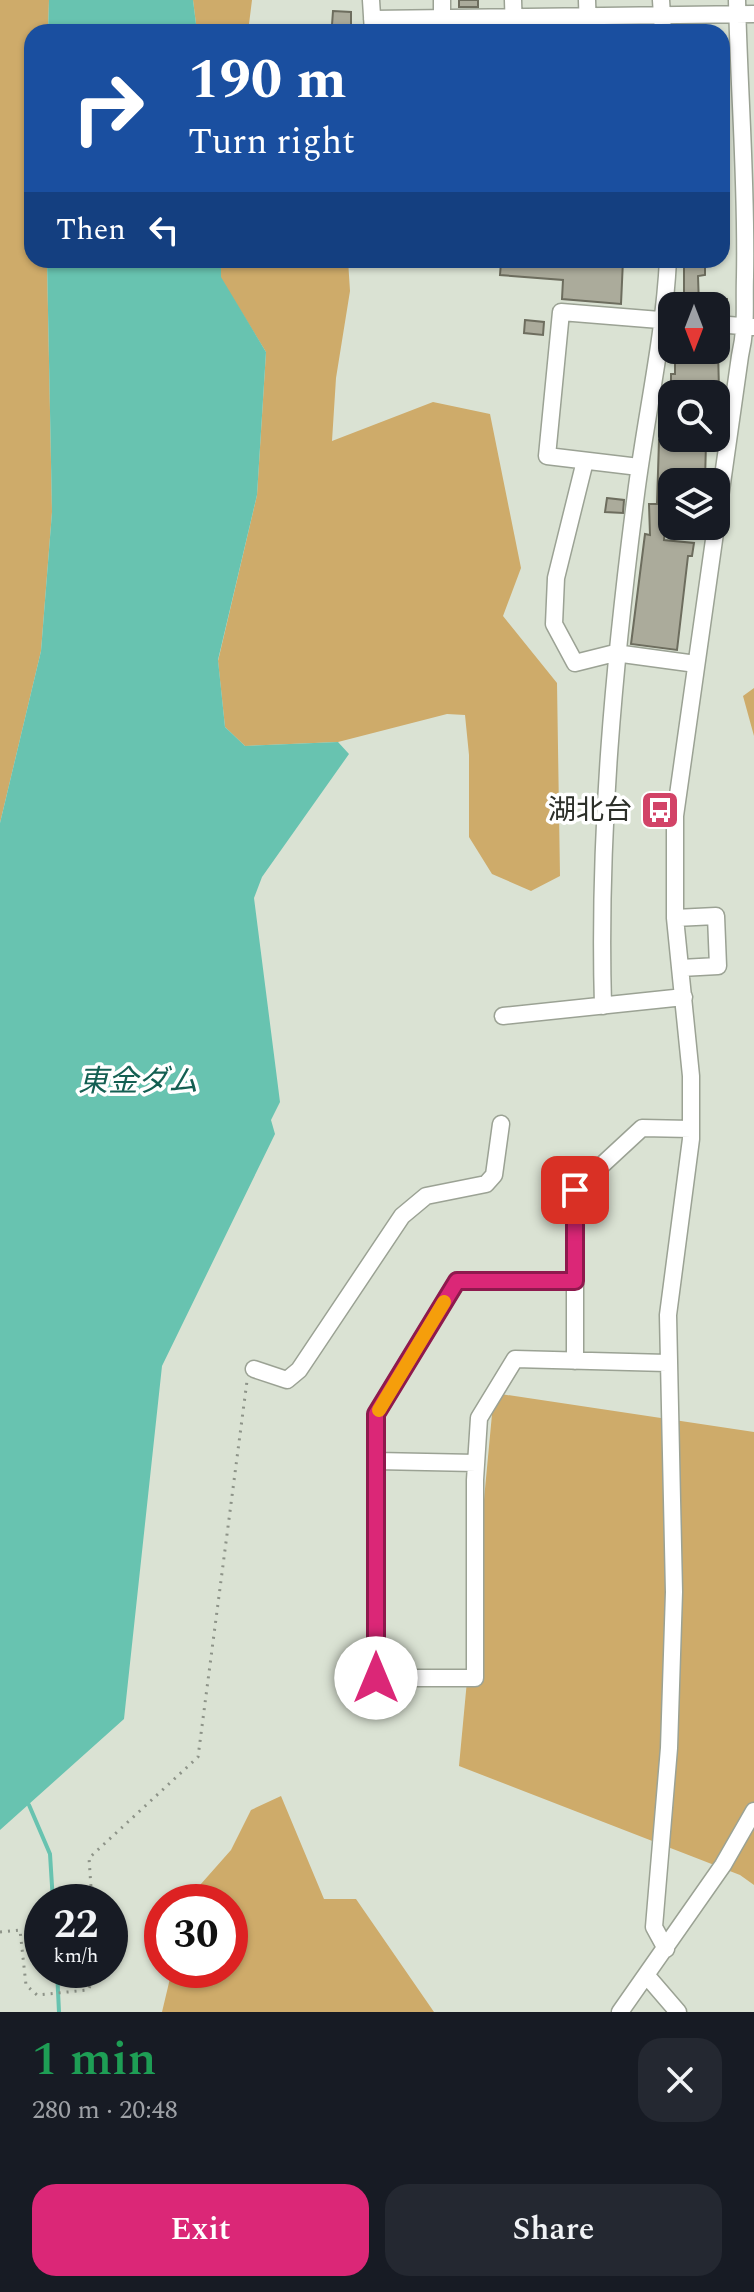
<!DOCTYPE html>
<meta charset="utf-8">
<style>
:root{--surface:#171b24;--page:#242831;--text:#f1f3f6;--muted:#9ea1a6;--accent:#db2777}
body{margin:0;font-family:Spectral,"Noto Sans JP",serif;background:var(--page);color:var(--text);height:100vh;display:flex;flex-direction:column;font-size:30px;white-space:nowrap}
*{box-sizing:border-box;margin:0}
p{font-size:26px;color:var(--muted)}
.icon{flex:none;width:44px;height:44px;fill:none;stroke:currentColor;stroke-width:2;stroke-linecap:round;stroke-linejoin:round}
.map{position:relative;height:2012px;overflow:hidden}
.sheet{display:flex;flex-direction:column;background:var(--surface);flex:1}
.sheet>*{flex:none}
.guide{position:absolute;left:24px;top:24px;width:706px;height:244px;border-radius:24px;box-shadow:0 2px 6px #0004;background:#1a4fa0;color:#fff;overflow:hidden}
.needle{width:52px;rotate:180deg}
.controls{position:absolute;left:658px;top:292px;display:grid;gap:16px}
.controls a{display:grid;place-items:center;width:72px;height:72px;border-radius:16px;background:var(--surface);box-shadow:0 2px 6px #0004;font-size:40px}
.speed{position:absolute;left:24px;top:1884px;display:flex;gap:16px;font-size:40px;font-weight:700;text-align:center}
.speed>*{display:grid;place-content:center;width:104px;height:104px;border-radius:50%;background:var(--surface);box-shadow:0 2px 6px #0004;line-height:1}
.speed small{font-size:20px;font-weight:400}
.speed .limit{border:12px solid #d22;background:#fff;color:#111}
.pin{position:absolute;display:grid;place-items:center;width:68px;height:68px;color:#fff;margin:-34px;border-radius:16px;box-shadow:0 4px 12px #0006}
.me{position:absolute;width:88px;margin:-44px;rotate:0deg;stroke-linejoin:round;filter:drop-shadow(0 0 6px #0008)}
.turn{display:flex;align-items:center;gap:28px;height:168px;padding:0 32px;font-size:36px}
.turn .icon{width:104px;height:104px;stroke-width:2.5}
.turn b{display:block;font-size:56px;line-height:68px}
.then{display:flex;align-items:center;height:76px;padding:0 32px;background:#0003;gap:16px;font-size:30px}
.round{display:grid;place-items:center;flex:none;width:84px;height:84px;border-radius:24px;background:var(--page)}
.summary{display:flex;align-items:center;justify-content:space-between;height:136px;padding:0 32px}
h1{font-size:48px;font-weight:600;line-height:60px;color:#1e9e55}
.action{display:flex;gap:16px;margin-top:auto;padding:16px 32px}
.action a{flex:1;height:92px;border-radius:24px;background:var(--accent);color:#fff;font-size:32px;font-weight:600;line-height:92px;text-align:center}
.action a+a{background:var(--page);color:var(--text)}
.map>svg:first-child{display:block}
.forest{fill:#ceab6a}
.water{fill:#68c3b0}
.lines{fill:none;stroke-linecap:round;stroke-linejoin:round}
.stream{stroke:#68c3b0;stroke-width:4}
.building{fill:#abab9b;stroke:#6d6d5e;stroke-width:2}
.minor-casing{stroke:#9ba294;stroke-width:19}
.path{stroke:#8d9388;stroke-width:3;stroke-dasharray:2 6;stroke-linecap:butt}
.minor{stroke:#fff;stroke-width:16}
.route-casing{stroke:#8e194d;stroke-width:20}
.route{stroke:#db2777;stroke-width:14}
.slow{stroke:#f59e0b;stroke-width:14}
.labels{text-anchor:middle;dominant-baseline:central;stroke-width:7;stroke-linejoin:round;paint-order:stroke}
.poi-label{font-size:28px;fill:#2c2f29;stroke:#fff;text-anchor:end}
.water-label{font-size:30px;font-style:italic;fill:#145f52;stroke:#fff}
</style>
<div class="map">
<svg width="754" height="2012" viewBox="0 0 754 2012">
<rect width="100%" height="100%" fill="#dae2d3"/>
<!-- forest -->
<path class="forest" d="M0,0h49l-1,32h-16v228h15l5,252 -11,139 -41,172z
M193,0h59l-4,32h-51z
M221,260h127l2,31 -14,87 -4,63 101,-39 57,12 31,154 -18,48 54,67 3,193 -29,15 -39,-17 -23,-37v-82l-4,-40 -18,-1 -109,28 -93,4 -20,-19 -7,-66 39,-166 9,-143 -46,-75z
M754,688v48l-11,-40z
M494,1393l260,39v453l-14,-10 -281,-109z
M281,1796l43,103h32l78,113h-272l10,-42h58v-68h-45l46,-52 20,-40z"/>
<!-- water -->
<path class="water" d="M49,0h144l4,32h-149z
M47,260h174v17l45,75 -9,143 -39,165 7,67 20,19 93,-4 11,12 -87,123 -8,21 26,204 -9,18 4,14 -113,232 -38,353 -124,111v-1007l41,-172 11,-139z"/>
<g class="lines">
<!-- stream -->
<path class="stream" d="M29,1805l21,49 3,48
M57,1970l2,42"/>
</g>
<!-- building -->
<path class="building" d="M459,0h19v7h-19z
M333,11l18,1v14l-19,-1z
M568,260h55l-2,44 -59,-5 1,-19 -63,-5 1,-13 67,5z
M684,264h21v11l-7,1 1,30h-21v-12h6z
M716,299h11v12l-11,1z
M525,320l19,2 -1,13 -19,-2z
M675,350h43l1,40 -48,-4v-12h4z
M659,440l47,2 -1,40h-33l-2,34h-4l-2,24 30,3 -2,13h-4l-11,94 -46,-6 14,-110 5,1 -1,-31h8z
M607,498l17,2 -1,13 -18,-1z"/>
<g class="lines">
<defs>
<path id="minor" d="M371,0l2,32
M442,0v32
M513,0l1,32
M587,0l1,32
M661,0l2,32
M372,19l382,-5
M716,324l38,3
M585,461l-29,117 -2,46 21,39 40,-10 81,11
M639,467l-92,-11 14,-144 111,9
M675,918l41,-2 2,50 -37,2
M603,1006c-5,-172 11,-342 33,-512 10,-79 28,-155 32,-234
M503,1016l181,-19
M575,1281h-118l-81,133v264h99v-198l4,-62 36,-59 152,4
M575,1361v-171l67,-62 49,1
M254,1369l33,11 12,-10 103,-154 24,-20 60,-12 8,-9 7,-51
M376,1461l100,2
M666,1949l-12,-22 15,-179 5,-156 -6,-277 23,-176v-63l-16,-158v-102l65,-460c7,-31 4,-48 5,-79 2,-92 -6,-184 -8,-277
M647,1976l31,36
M620,2012l103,-147 31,-54"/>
</defs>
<!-- minor casing -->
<use href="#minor" class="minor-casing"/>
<!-- path -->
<path class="path" d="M92,1902l-3,-44 109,-101 49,-376
M0,1932l20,-2 6,55 11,10 51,-5 10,-20"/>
<!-- minor -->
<use href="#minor" class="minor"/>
</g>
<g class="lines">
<defs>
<path id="route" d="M376,1678v-264l81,-133h118v-91"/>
</defs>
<!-- route casing -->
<use href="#route" class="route-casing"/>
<!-- route -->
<use href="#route" class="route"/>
<!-- slow -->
<path class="slow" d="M379,1410l65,-108"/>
</g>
<!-- icons -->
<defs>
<symbol id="bus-square" viewBox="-11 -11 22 22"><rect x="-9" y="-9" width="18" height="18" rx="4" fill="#d24367" stroke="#fff"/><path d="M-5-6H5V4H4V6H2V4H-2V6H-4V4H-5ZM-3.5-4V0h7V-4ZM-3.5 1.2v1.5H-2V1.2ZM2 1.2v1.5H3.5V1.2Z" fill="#fff"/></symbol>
</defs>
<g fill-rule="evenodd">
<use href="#bus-square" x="638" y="788" width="44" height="44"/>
</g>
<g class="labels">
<!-- poi labels -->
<g class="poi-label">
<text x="632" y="810">湖北台</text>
</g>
<!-- water labels -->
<g class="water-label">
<text x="138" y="1082">東金ダム</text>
</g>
</g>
</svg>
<div class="controls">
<a><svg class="needle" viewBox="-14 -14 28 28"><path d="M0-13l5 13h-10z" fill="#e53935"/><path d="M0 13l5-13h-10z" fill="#9ea1a6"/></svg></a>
<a><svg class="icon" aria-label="search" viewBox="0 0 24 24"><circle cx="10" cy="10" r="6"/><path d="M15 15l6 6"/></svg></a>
<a><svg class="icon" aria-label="layers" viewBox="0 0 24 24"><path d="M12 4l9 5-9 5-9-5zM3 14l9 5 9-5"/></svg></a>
</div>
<div class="speed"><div>22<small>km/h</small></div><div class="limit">30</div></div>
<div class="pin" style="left:575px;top:1190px;background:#d93025"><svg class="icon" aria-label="arrive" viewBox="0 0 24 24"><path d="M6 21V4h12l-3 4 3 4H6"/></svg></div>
<svg class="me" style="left:376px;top:1678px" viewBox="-20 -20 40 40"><circle r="19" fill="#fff"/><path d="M0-13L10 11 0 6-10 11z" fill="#db2777"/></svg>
<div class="guide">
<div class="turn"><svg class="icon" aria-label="right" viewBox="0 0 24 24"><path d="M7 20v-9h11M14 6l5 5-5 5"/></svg><div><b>190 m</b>Turn right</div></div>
<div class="then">Then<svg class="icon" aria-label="left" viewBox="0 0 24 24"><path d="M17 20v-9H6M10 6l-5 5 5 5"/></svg></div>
</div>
</div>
<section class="sheet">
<div class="summary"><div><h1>1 min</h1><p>280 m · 20:48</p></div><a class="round"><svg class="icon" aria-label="close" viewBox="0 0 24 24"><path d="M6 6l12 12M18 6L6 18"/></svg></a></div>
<div class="action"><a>Exit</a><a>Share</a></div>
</section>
